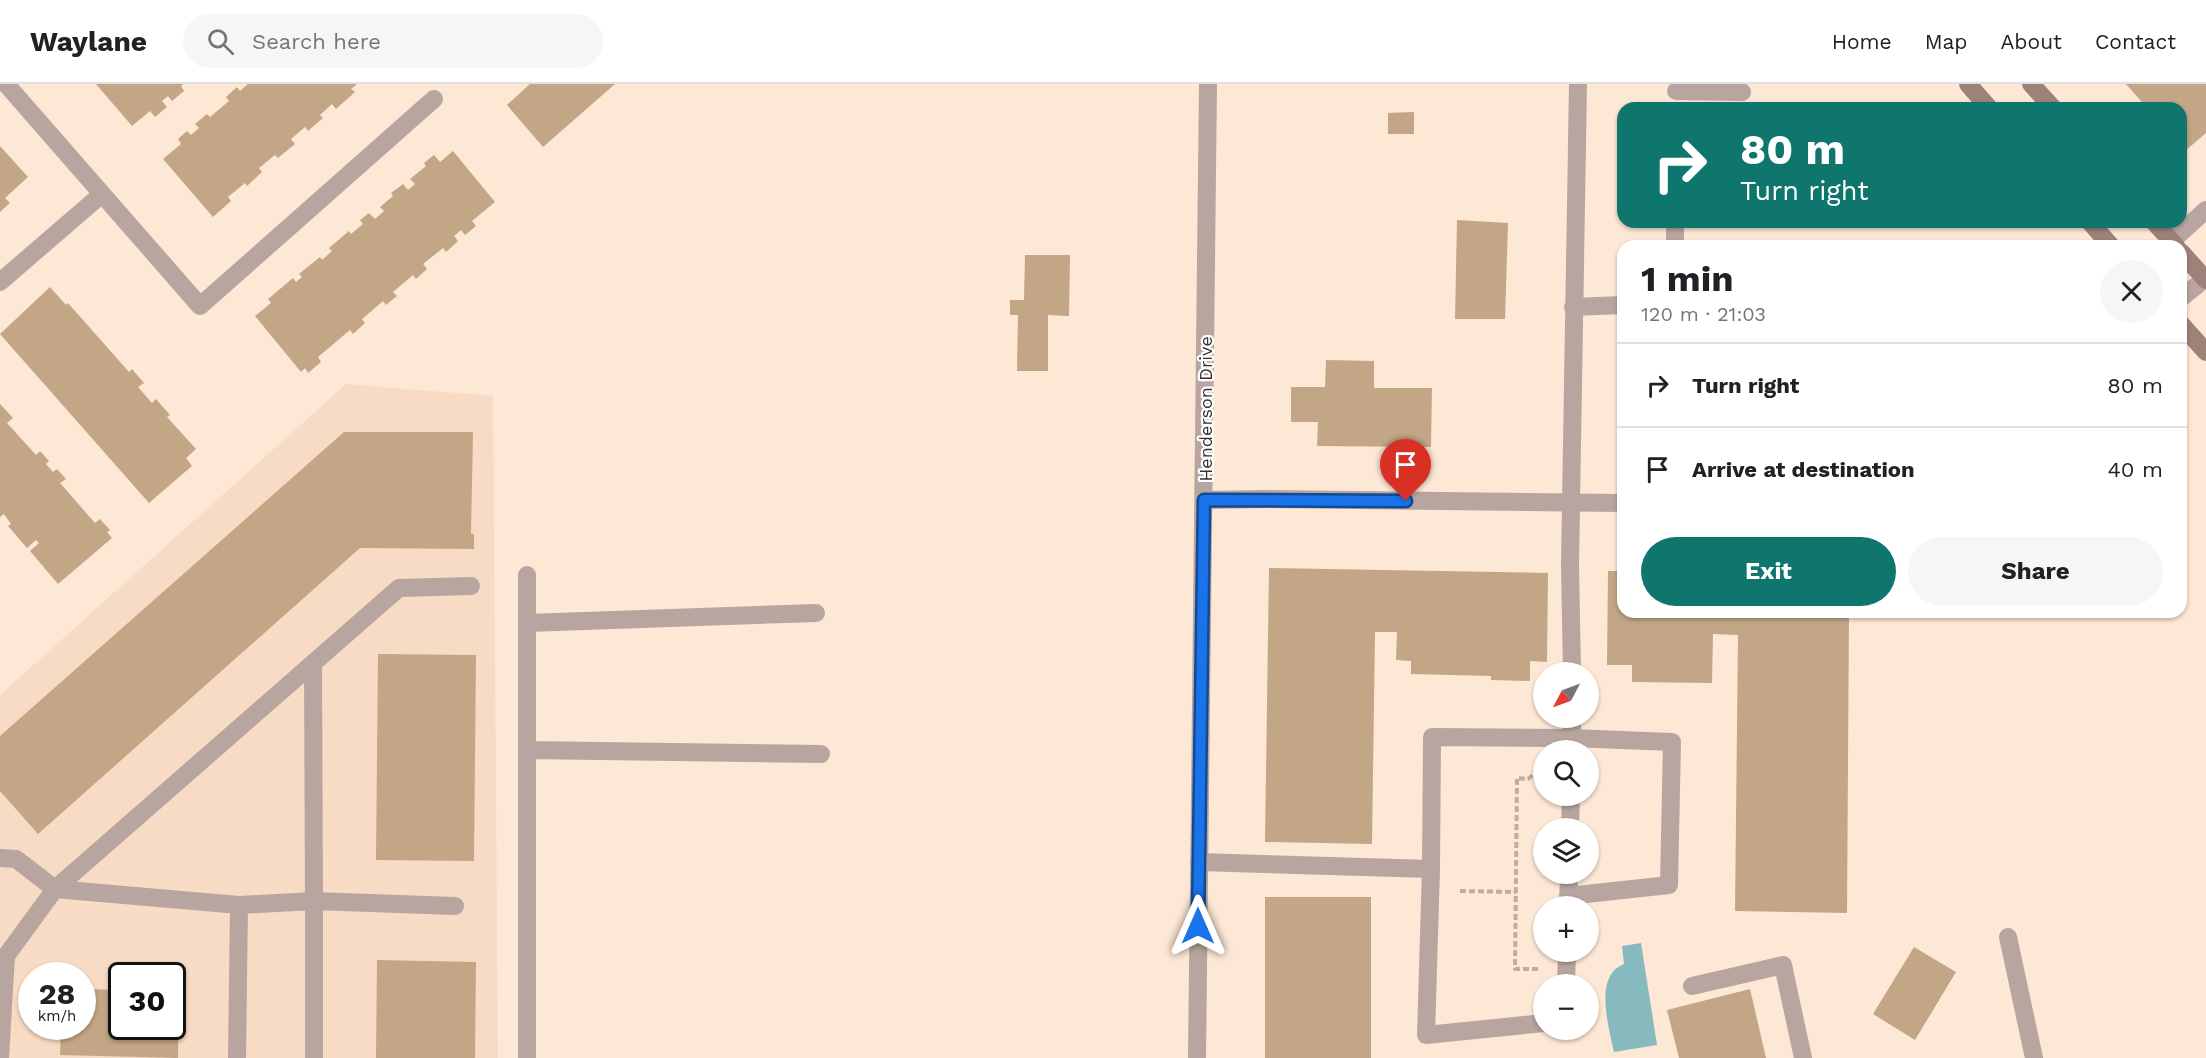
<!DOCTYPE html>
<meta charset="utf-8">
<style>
:root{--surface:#fff;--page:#f6f6f6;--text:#202124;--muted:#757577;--line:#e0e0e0;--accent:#0f766e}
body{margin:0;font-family:"Work Sans",sans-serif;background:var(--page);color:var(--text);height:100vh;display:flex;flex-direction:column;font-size:22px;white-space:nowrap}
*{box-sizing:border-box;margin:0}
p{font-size:20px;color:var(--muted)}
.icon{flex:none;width:33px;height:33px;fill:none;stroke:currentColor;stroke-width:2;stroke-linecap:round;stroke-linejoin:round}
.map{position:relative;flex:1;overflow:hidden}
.panel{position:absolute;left:1617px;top:156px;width:570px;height:378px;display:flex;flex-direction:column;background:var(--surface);border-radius:18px;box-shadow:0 2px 4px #0004}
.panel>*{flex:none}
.guide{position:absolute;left:1617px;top:18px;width:570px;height:126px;border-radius:18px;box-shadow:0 2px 4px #0004;background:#0f766e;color:#fff;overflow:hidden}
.needle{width:39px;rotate:229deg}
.buttons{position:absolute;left:1533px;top:578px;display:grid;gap:12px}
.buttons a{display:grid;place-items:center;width:66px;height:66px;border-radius:50%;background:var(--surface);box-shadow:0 2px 4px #0004;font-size:30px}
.speed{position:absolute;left:18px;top:878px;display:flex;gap:12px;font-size:30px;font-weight:700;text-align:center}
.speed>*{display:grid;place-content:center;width:78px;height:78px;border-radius:50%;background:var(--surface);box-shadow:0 2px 4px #0004;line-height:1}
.speed small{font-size:15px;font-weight:400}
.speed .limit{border:3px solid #111;border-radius:9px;background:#fff;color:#111}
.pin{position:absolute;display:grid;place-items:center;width:51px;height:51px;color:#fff;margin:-62px -26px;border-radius:50% 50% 50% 0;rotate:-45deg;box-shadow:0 0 6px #0007}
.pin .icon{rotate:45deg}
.me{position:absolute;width:66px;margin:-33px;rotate:0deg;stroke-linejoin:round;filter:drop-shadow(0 0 4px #0008)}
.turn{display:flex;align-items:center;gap:21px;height:126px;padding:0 24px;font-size:27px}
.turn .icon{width:78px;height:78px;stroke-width:2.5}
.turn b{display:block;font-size:42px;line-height:51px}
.round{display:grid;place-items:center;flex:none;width:63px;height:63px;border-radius:32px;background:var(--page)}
.summary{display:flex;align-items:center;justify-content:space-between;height:102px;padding:0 24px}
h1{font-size:36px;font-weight:700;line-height:45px}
.button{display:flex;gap:12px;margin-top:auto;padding:12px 24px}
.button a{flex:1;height:69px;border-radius:36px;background:var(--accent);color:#fff;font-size:24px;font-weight:700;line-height:69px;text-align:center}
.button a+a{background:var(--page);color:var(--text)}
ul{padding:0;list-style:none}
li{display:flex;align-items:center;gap:18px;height:84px;padding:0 24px;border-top:2px solid var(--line)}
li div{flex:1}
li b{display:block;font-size:22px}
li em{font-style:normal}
header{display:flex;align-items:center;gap:36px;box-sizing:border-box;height:84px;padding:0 30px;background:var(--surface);border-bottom:2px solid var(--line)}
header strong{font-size:28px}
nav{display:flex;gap:33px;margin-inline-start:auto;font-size:21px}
.search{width:420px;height:54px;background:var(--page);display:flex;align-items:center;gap:15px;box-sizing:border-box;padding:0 21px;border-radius:33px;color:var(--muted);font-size:22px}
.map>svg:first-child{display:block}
.built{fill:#f8dbc4;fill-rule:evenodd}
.water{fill:#86babe}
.building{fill:#c2a686}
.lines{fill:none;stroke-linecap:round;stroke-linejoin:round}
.path{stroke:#bfae9f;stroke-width:4;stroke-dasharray:6 3;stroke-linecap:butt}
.lane{stroke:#b8a59f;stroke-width:18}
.street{stroke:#b8a59f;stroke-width:18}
.secondary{stroke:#9e827a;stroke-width:18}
.route-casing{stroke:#114b97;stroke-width:15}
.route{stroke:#1a73e8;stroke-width:10}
.labels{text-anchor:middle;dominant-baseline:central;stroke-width:4.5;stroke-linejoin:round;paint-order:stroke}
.street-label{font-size:18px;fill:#39312a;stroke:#fff}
</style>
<header>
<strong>Waylane</strong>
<div class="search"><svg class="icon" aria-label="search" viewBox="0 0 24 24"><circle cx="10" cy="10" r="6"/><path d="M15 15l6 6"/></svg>Search here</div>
<nav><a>Home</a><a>Map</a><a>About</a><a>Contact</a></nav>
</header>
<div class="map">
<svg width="2206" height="974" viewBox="0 0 2206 974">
<rect width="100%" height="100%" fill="#fde7d5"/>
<!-- built -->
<path class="built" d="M346,300l147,12 5,662h-498v-363zM32,891h50v51h-50zM122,891h50v51h-50z"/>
<!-- water -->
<path class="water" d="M1641,859l16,102 -43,7c-5,-25 -21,-76 10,-88l-2,-18z"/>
<!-- building -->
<path class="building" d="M96,0h87l-2,2 3,5 -12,10 -4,-5 -6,5 5,6 -12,10 -5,-6 -18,15z
M248,0h109l-6,5 4,3 -19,17 -4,-5 -12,11 3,3 -15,13 -3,-4 -14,12 4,5 -17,14 -3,-3 -16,13 3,4 -15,14 -2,-3 -17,14 3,4 -18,16 -50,-58 18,-15 -3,-5 9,-8 4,4 8,-7 -4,-4 12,-10 3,3 19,-16 -3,-4 11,-10 3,4z
M530,0h85l-72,63 -36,-42z
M2126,0h80v49l-21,18 -4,-5v-38h-34z
M1414,28v22h-26v-21z
M0,62l28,31 -23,21 5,5 -10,9z
M453,67l42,51 -23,19 4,5 -11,9 -4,-5 -7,6 4,5 -12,11 -3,-4 -20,16 4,5 -11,10 -3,-4 -20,17 4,4 -11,9 -3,-4 -21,18 3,4 -12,11 -3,-4 -32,27 3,5 -13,11 -3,-5 -4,4 -46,-56 16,-13 -3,-4 25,-21 3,4 6,-5 -3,-3 21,-17 2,3 10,-9 -3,-3 20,-17 2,3 12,-10 -3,-4 9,-7 6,6 9,-8 -4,-4 13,-11 -2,-3 12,-9 5,6 7,-6 -5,-5 16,-13 -2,-3 10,-8 6,7z
M1457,136l51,3 -3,96h-50z
M1025,171h45l-1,61 -21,-1v56h-31l1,-56h-8v-15h14z
M50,203l16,18 2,-2 61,69 3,-3 12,14 -6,4 14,16 4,-4 14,16 -3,2 29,32 -10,9 6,8 -43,37 -149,-169z
M1326,276l48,1v27h58l-1,59 -114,-1 1,-24h-27v-35h34z
M0,320l13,14 -6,5 29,32 4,-4 9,10 -3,3 7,8 4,-3 9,10 -6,4 35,40 5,-4 10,11 -3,2 5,6 -54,46 -28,-33 9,-8 -3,-3 -9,8 -19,-22 3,-2 -7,-10 -4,3z
M344,348h129l-2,102h3v15l-114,-1 -322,286 -38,-43v-55z
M1269,484l279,5 -1,89 -17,-1v20l-39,-1v-4l-80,-2v-13l-15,-1 1,-28h-22l-3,212 -107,-2z
M1608,487h15v41h226l-2,301 -112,-2 3,-276 -25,-1 -1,49 -80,-1v-17h-25z
M378,570l98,1 -2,206 -98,-1z
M1265,813h106v161h-106z
M1914,863l42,25 -41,68 -42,-26z
M377,876l99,2 -1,96h-99z
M82,905l40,1v36h50v-34h7l-1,66 -118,-3 1,-29h21z
M1750,905l16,69h-87l-12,-48z"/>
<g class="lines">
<!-- path -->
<path class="path" d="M1460,807l56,1
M1538,885h-23l2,-191 11,1 13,-11"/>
<!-- lane -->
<path class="lane" d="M1676,7l66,1
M1675,162v-24
M1573,223l50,-2
M527,539l289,-10
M313,579l1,238 141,5
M1572,588l-2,-107 8,-481
M1572,664v-31
M1570,744l1,-33
M0,774l16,1 39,30 184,16 -2,153
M1199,778l232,7 -5,166 118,-12
M1431,785l1,-132 140,1 100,4 -3,143 -101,11
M239,821l75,-4v157
M1568,822l1,-33
M2008,853l26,121
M1566,900l1,-33
M1692,902l91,-21 20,93
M0,974l6,-102 49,-67 344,-301 72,-2"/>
<!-- street -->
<path class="street" d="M6,0l194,222 234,-207
M2166,162l40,-36
M0,198l102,-88
M2181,214l25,-20
M1204,416l62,-1 357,4
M527,666l294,4
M527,974v-483
M1197,974l11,-974"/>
<!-- secondary -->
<path class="secondary" d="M1968,0l21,24
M2031,0l22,24
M2090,138l21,24
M2154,138l22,24
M2181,168l25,28
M2181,240l25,28"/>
</g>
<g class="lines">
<defs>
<path id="route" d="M1198,842l6,-426 202,1"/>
</defs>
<!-- route casing -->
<use href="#route" class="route-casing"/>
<!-- route -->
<use href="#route" class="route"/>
</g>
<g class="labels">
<!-- street labels -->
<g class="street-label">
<text transform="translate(1205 325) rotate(-90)">Henderson Drive</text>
</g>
</g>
</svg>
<div class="buttons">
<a><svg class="needle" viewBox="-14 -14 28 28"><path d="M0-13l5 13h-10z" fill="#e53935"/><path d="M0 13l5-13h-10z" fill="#757577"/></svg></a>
<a><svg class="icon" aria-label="search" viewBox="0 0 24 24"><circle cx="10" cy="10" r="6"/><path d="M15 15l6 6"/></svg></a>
<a><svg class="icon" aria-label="layers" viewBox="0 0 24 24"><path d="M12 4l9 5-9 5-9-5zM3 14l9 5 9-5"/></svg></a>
<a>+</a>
<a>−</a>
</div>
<div class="speed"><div>28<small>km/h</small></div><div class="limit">30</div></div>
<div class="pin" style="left:1406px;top:417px;background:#d93025"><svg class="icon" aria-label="arrive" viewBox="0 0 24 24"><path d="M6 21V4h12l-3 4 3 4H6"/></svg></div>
<svg class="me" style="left:1198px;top:842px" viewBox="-20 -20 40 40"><path d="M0-17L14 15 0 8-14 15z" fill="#1a73e8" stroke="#fff" stroke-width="4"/></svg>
<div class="guide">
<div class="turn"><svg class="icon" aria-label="right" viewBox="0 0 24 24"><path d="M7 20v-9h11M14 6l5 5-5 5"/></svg><div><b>80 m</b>Turn right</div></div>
</div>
<section class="panel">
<div class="summary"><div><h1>1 min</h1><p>120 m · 21:03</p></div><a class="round"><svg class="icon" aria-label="close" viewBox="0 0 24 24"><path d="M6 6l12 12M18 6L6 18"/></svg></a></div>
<ul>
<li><svg class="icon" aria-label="right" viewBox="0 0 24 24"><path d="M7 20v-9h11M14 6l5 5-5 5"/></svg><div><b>Turn right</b></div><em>80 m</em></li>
<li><svg class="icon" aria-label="arrive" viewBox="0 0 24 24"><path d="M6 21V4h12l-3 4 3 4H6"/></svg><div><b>Arrive at destination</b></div><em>40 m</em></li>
</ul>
<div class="button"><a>Exit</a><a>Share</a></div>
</section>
</div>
